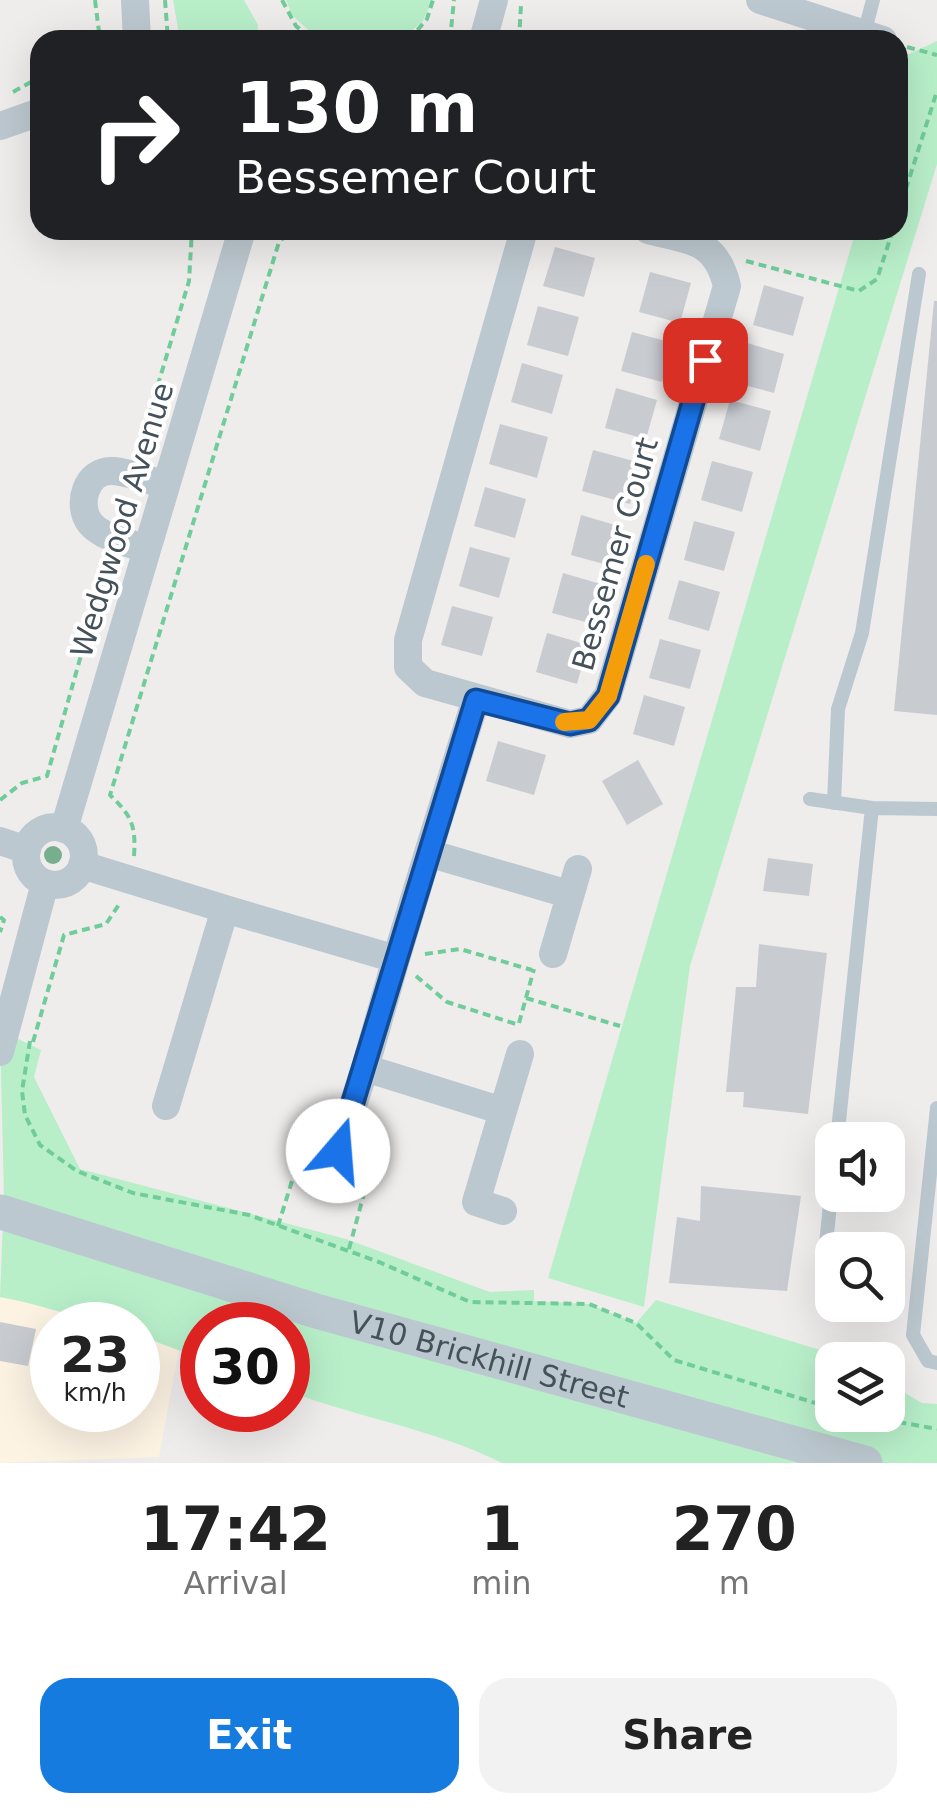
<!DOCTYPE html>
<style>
:root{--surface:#fff;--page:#f2f2f2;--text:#222;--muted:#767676;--accent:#157bdf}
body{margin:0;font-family:"DejaVu Sans",sans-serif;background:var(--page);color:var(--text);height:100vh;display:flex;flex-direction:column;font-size:38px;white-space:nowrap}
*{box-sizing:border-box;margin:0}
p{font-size:32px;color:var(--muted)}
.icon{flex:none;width:55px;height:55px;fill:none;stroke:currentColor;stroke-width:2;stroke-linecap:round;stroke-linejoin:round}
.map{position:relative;height:1463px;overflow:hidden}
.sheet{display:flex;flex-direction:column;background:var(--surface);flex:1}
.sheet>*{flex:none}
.banner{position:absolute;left:30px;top:30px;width:878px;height:210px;border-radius:30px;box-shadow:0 10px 40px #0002;background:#202124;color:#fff;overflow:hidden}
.fabs{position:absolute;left:815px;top:1122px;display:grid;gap:20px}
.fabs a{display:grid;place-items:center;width:90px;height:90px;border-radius:20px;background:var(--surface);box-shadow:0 10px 40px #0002;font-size:50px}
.speed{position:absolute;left:30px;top:1302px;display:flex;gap:20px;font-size:50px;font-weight:700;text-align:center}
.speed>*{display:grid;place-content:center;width:130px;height:130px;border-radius:50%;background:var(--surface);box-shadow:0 10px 40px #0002;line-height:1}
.speed small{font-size:25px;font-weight:400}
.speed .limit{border:15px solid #d22;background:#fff;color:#111}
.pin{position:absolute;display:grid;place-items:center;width:85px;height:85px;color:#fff;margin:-42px;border-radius:20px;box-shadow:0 5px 15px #0006}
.me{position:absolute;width:110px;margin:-55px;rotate:18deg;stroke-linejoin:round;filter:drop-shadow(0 0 8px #0008)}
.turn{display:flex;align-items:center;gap:35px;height:210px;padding:0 40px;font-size:45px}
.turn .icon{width:130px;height:130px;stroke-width:2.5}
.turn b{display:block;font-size:70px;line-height:85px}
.eta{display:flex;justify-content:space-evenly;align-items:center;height:170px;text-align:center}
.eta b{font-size:60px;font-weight:600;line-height:70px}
.primary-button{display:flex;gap:20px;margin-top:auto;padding:20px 40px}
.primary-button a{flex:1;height:115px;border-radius:30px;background:var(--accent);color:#fff;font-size:40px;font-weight:600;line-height:115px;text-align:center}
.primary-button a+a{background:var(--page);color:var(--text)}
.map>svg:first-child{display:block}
.commercial{fill:#fcf3e3}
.green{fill:#b8efc9}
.building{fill:#c8ccd1}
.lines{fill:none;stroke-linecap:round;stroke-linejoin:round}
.path{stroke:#70cd99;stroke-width:4;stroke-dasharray:8 5;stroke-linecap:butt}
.service{stroke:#bcc8cf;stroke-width:14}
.minor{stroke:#bcc8cf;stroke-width:28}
.tertiary{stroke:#bcc8cf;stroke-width:35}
.tree{fill:#77ae8e}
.route-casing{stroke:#114b97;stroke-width:25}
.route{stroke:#1a73e8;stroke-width:18}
.slow{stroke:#f59e0b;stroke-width:18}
.labels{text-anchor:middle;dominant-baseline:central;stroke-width:8;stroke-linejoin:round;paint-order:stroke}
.street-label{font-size:30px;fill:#44515a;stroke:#fff}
</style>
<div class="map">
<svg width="937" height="1463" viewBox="0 0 937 1463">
<rect width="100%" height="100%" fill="#efecec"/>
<!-- commercial -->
<path class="commercial" d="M0,1297l54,10 54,18h-56v85h86v-75l41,15 -20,107 -159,6z"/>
<!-- green -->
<path class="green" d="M173,0h71l14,25 -1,15h-77z
M286,0h147l-11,22 -22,18h-81l-27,-25z
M937,41v123l-247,802 -46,341 -96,-29 308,-1048h42v-142l9,-33z
M0,1030l41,20 -7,27 46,92 266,70 144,53 44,-2v11l55,3 47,19 20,-23 184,56 6,4h-14v55h56v-32l34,20 15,1v59h-435c-67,-34 -144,-45 -214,-72v-66h-86v34l-64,-24v-10c-47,0 -92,-20 -138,-28l4,-100z"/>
<!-- building -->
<path class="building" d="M555,247l40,11 -11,39 -41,-11z
M650,272l41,11 -11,40 -41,-11z
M764,285l40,12 -11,39 -40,-11z
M934,301h3v414l-43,-4z
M538,306l41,11 -11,39 -41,-11z
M632,332l41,11 -11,39 -41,-11z
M744,342l40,12 -10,39 -41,-11z
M522,363l41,12 -11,39 -41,-12z
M616,388l41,12 -11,39 -41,-11z
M730,400l41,11 -11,40 -41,-12z
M500,424l48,13 -11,41 -48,-14z
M593,450l48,13 -11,41 -48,-13z
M712,461l41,11 -11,40 -41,-12z
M485,487l41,12 -11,39 -41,-12z
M581,515l41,12 -11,39 -40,-11z
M694,521l41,11 -11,39 -40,-11z
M470,547l40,11 -11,40 -40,-12z
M563,573l41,12 -11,39 -41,-11z
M679,580l41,12 -11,39 -41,-12z
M452,606l41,11 -11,39 -41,-11z
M547,633l41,12 -11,39 -41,-12z
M660,639l41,11 -11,39 -41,-11z
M644,695l41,12 -11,39 -41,-12z
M498,741l48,14 -12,40 -48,-14z
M638,760l25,44 -36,21 -25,-44z
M768,858l45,6 -4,32 -46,-5z
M759,944l68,9 -19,161 -65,-7 1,-15h-18l10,-105h20z
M701,1186l100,10 -14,95 -118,-8 8,-66 23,4z
M0,1322l36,7 -8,37 -28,-5z"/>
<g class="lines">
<!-- path -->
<path class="path" d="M95,0l5,40
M165,0l3,40
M282,0l14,26 17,14
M409,40l18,-21 6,-19
M450,40l4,-40
M519,40l2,-35
M907,47l30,8
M13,92l27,-15
M898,214l39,-123
M746,261l113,30 18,-12 16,-49
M139,448l50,-167 3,-51
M0,800l22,-17 25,-7 60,-213
M134,856c2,-30 -2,-40 -24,-61l169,-553 13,-12
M0,917l4,3 -4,12
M425,954l35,-5 72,21
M416,976l31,26 72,23
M526,998l94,28
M519,1023l15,-54
M30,1041l-8,50 3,24 15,30 37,26 56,22 116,22 130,47 91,40 119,2 47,19 38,37 158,48
M33,1042l31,-107 42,-11 14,-21
M278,1226l18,-58
M349,1249l17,-63
M860,1415l77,14"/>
<!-- service -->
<path class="service" d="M864,34l9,-34
M810,799l62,9
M834,803l4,-94 24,-76 57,-359
M937,1108l-24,227 15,26 9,2
M837,1140l35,-332 65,1
M823,1275l9,-91"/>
<!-- minor -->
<path class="minor" d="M135,0l2,40
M760,0l123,40
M483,40l11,-40
M0,126l40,-14
M524,230l-116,410v27l17,16 145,41 19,-4 19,-25 119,-409c-11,-47 -37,-45 -79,-56
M147,549c-17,-6 -45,-11 -57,-26 -14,-18 -4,-54 23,-52 17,1 37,10 53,14
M26 856a29 29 0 1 1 58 0a29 29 0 1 1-58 0Z
M64,829l178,-599
M0,841l27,9
M428,853l48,-154
M82,865l143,44
M553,954l25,-85
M396,959l32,-106 140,41
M0,1052l45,-169
M166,1106l59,-197 171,50 -31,109 138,43 -27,91 27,9
M503,1111l17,-57
M310,1145l58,17
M338,1151l27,-83"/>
<!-- tertiary -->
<path class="tertiary" id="s1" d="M1,1212l315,99 549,152"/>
</g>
<!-- trees -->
<circle class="tree" cx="53" cy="855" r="9"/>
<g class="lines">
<defs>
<path id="route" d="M338,1151l138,-451 94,24 19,-4 19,-24 97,-336"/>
</defs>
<!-- route casing -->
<use href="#route" class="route-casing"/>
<!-- route -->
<use href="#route" class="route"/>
<!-- slow -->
<path class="slow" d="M564,722l25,-2 19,-24 38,-132"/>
</g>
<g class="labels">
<!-- street labels -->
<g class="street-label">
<text transform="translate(122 520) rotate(-73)">Wedgwood Avenue</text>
<text transform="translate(615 554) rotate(-74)">Bessemer Court</text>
<text stroke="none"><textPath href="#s1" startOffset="510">V10 Brickhill Street</textPath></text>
</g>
</g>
</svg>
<div class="fabs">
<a><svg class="icon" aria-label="sound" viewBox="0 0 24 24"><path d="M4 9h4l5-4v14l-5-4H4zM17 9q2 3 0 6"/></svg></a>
<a><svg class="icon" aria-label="search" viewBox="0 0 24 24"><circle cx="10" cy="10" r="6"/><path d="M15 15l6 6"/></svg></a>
<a><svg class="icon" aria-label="layers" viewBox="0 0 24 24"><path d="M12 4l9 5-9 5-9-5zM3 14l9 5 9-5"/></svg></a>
</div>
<div class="speed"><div>23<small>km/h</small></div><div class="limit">30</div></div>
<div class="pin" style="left:705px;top:360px;background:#d93025"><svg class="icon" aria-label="arrive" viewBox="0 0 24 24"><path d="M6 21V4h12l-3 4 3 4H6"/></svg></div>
<svg class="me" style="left:338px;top:1151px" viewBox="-20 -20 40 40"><circle r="19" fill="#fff"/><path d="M0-13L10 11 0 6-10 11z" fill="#1a73e8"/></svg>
<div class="banner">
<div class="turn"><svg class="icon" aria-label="right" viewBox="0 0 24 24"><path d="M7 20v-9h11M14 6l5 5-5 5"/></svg><div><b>130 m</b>Bessemer Court</div></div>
</div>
</div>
<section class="sheet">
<div class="eta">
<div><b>17:42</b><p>Arrival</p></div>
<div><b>1</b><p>min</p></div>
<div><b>270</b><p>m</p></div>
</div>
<div class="primary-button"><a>Exit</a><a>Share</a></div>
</section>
